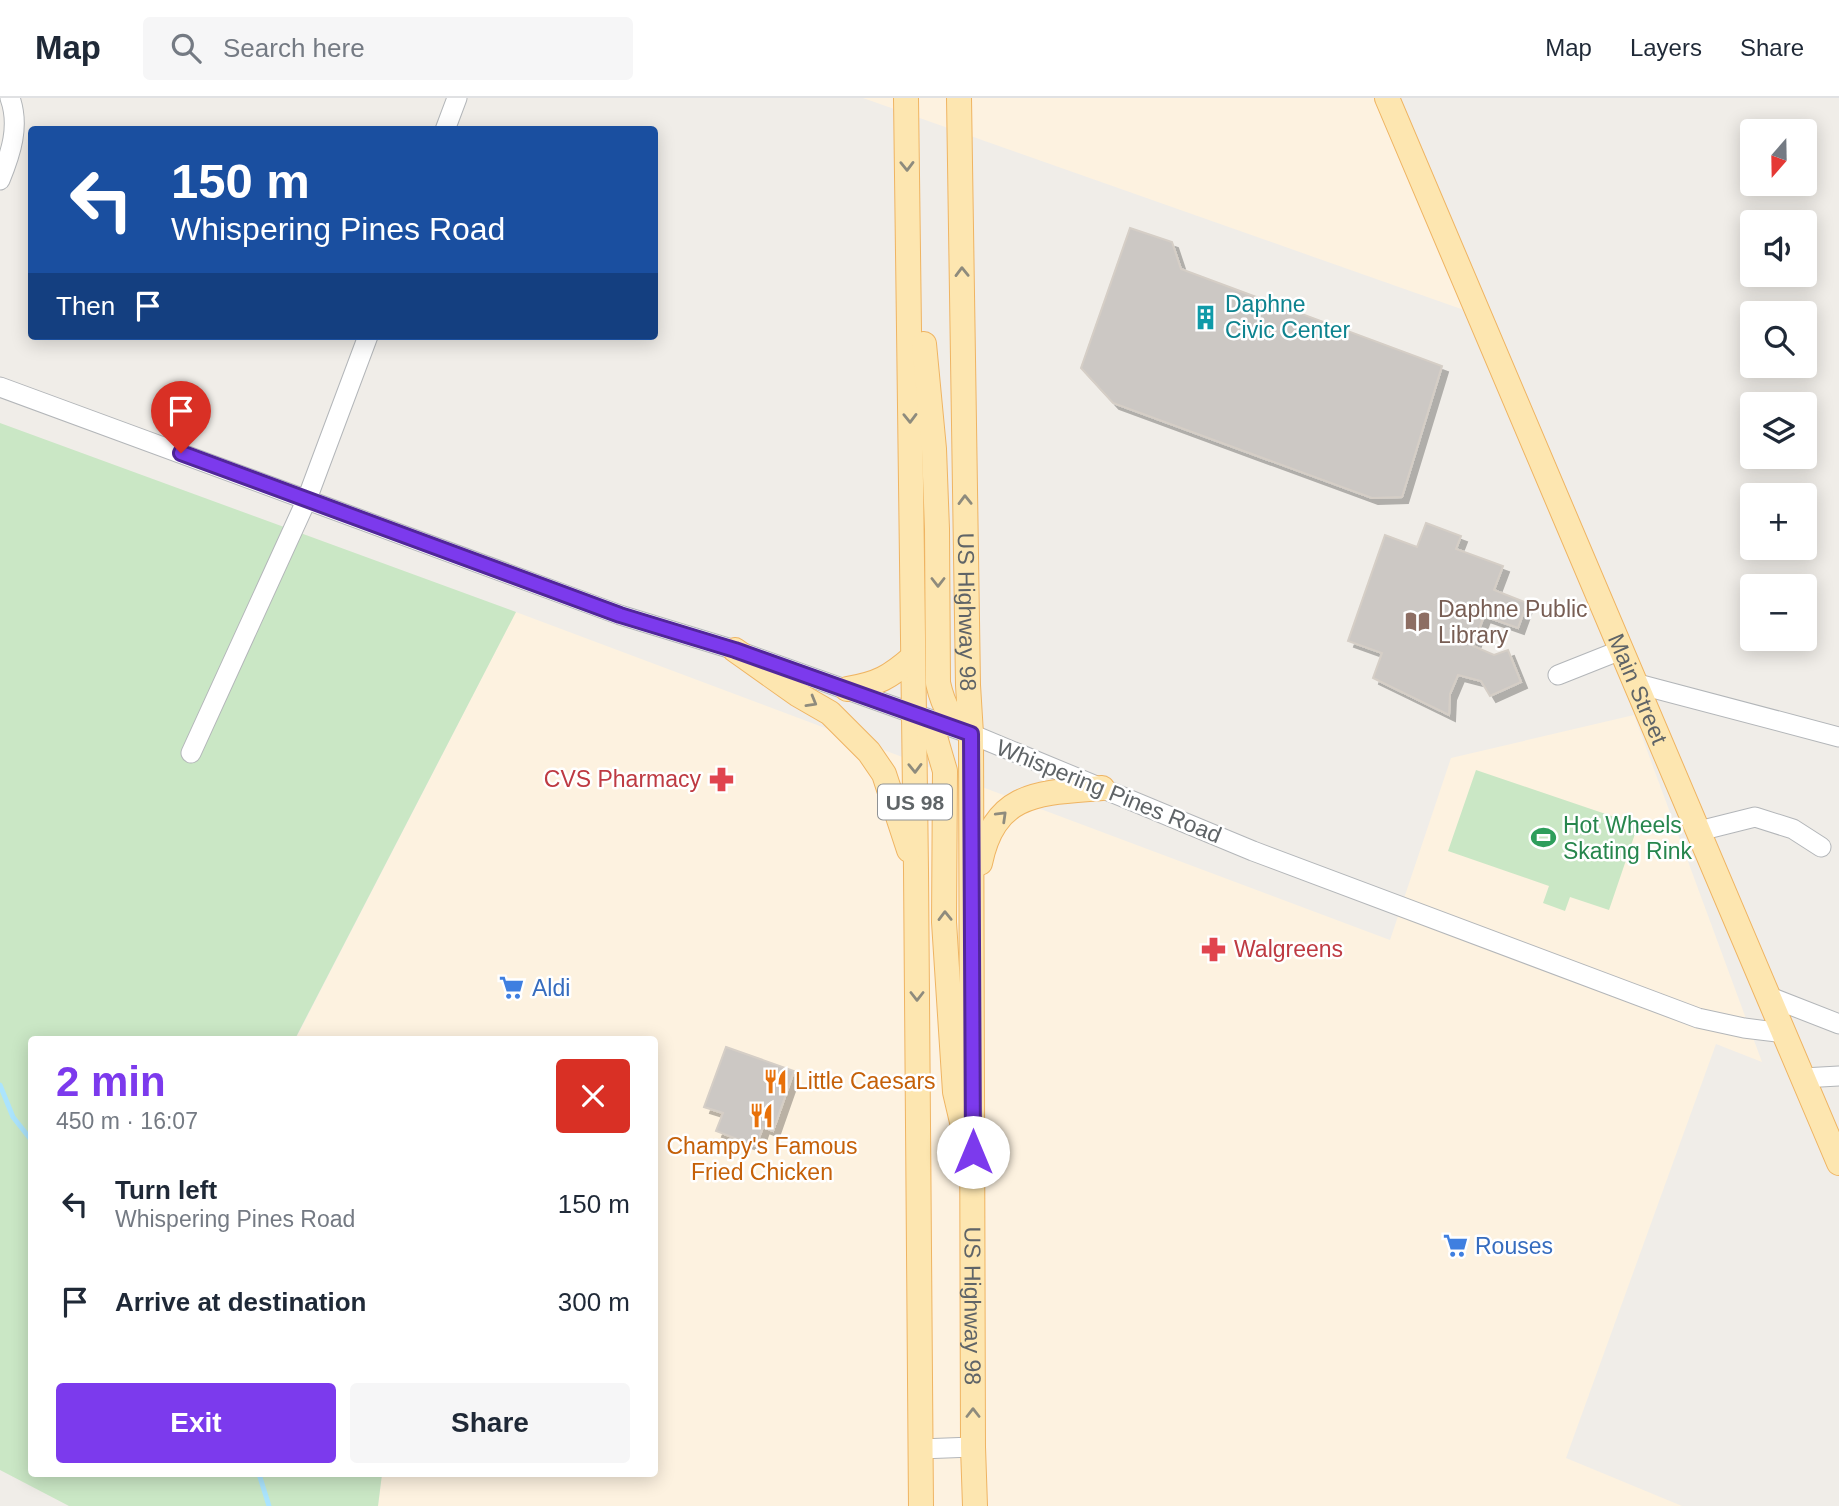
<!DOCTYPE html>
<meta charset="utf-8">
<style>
:root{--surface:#fff;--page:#f6f6f7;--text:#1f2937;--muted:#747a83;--line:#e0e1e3;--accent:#7c3aed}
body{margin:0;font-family:Arial,sans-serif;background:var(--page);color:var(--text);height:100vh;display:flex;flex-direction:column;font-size:26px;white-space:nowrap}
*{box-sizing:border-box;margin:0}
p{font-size:23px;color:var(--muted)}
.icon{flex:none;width:38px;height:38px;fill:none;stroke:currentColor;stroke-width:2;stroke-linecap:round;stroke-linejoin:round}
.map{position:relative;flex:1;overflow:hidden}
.panel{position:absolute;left:28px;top:938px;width:630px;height:441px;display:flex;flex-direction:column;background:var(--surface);border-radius:7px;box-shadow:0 4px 18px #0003}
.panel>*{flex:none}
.banner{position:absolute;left:28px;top:28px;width:630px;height:214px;border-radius:7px;box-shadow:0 4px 18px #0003;background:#1a4fa0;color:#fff;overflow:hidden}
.needle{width:46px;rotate:200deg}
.fabs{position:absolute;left:1740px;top:21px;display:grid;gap:14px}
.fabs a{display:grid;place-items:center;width:77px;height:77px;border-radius:7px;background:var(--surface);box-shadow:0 4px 18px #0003;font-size:35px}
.pin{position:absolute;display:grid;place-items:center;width:60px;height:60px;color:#fff;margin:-72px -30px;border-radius:50% 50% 50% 0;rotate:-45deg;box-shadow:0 0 7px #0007}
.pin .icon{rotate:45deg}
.me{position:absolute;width:77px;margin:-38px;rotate:0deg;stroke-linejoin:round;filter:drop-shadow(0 0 5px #0008)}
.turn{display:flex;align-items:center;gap:24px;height:147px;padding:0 28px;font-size:32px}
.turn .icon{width:91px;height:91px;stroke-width:2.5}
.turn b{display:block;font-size:49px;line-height:60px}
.then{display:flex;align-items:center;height:66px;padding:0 28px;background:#0003;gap:14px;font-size:26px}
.round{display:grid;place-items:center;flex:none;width:74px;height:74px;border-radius:7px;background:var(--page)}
.headline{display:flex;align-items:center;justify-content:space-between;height:119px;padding:0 28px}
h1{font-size:42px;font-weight:700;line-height:52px;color:var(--accent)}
.button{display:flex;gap:14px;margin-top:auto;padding:14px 28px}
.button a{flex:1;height:80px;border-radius:7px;background:var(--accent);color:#fff;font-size:28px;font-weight:700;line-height:80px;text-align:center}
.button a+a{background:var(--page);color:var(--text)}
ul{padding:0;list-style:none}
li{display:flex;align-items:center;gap:21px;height:98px;padding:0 28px}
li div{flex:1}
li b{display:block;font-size:26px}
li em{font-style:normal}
header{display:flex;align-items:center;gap:42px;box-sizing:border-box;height:98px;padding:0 35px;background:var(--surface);border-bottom:2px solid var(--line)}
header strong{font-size:33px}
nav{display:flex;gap:38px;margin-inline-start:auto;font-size:24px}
.search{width:490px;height:63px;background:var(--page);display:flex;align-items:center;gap:18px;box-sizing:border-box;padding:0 24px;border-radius:7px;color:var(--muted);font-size:26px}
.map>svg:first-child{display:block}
.commercial{fill:#fdf2e0}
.green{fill:#cae7c5}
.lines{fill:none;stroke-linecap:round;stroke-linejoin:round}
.stream{stroke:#abe4fd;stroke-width:5}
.building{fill:#ccc8c4;stroke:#d5cec6;stroke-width:2;filter:url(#shadow)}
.minor-casing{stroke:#b3b6b9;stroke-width:21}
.major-casing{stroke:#efb462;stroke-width:26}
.minor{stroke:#fff;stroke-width:19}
.major{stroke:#fde6b0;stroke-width:24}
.oneway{stroke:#8e8b7d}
.route-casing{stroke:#51269a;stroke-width:18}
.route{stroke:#7c3aed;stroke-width:12}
.labels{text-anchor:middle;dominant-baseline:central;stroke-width:5;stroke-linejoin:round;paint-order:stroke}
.shield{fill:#fff;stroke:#8f9295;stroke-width:2}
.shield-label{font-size:21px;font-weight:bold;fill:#5f6467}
.culture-label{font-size:23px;fill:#0d838f;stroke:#fff;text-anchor:start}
.education-label{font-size:23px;fill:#785e54;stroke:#fff;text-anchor:start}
.street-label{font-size:23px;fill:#5f6467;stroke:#fff}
.health-label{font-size:23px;fill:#be3a42;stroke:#fff;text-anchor:end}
.leisure-label{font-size:23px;fill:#27864d;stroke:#fff;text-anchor:start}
.shop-label{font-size:23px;fill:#366cbe;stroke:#fff;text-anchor:start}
.food-label{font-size:23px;fill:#c56008;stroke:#fff;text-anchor:start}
</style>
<header>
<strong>Map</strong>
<div class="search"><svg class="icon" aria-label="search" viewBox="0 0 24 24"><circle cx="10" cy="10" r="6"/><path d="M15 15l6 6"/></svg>Search here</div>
<nav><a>Map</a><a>Layers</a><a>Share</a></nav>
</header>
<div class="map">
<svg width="1839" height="1408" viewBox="0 0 1839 1408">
<defs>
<filter id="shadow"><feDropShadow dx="6" dy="6" stdDeviation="0" flood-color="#0004"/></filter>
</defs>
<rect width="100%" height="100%" fill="#f0ede8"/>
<!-- commercial -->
<path class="commercial" d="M863,0h511l90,212z
M516,514l874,328 61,-182 183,-43 128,347 -46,-18 -150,414 116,48h-1304l4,-32h272v-434h-359z"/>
<!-- green -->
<path class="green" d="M0,325l516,189 -221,427 -263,1v434h350l-4,32h-309l-69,-36z
M1476,672l162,55 -29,85 -39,-13 -5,14 -22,-8 6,-17 -101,-35z"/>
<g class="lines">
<!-- stream -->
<path class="stream" d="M0,987l13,32 19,24
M259,1376l10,32"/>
</g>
<!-- building -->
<path class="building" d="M1130,130l42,14 9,27 261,97 -40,131 -30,1 -259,-95 -32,-35z
M1426,425l35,13 -5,13 47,17 -9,24 33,13 -9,25 -34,-12 -11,30 21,9 14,-5 13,32 -31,14 -9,-15 -23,-6 -8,19 -1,21 -76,-37 9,-25 -34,-12 37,-106 32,12z
M726,949l68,24 -21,60 -10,-4 -7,19 -40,-15 7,-18 -19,-6z"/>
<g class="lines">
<defs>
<path id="minor" d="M445,32l12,-32
M0,82c11,-27 20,-54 10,-82
M0,289l620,228 115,35 236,84 282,117 445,167 46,10 40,5
M1558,577l63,-25
M1634,585l205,54
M191,655l116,-254 61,-163
M1699,733l56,-14 38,12 28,18
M1770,899l69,27
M1803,980l36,-2
M920,1351l53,-2"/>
<g id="major">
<path d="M906,0l10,772 5,636"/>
<path id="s1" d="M959,0l9,587 3,49 2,713 2,59"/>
<path id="s2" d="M1387,0l452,1065"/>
<path d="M924,246l10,105 3,80 1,154c6,26 12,34 33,51"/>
<path d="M735,552l62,44 33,19 39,39 15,22 25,76"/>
<path d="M847,591c31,-5 43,-12 66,-32"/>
<path d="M914,616l21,23 10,34 -1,151 11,170 7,30"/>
<path d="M980,765c15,-72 60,-70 122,-75"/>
</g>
</defs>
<!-- minor casing -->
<use href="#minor" class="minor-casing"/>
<!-- major casing -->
<use href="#major" class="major-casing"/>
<!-- minor -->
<use href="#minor" class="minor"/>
<!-- major -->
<use href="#major" class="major"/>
</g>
<!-- one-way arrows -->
<defs><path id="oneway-chevron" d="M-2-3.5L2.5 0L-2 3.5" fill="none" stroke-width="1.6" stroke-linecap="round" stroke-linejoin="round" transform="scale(1.75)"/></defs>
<g class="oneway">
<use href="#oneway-chevron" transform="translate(907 68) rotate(89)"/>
<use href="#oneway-chevron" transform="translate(962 174) rotate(-91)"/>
<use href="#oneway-chevron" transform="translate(910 320) rotate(89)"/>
<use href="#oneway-chevron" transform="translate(965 402) rotate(-91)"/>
<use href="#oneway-chevron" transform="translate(938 484) rotate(90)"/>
<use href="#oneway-chevron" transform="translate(812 604) rotate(30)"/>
<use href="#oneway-chevron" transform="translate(915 670) rotate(89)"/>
<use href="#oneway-chevron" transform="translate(1002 718) rotate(-44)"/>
<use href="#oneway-chevron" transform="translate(945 818) rotate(-91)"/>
<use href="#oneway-chevron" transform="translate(917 898) rotate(90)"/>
<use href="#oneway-chevron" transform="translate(973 1315) rotate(-90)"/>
</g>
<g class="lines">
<defs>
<path id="route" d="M181,355l439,162 115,35 236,84 2,418"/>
</defs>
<!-- route casing -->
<use href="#route" class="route-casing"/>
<!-- route -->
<use href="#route" class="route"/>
</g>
<!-- icons -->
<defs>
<symbol id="building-bare" viewBox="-9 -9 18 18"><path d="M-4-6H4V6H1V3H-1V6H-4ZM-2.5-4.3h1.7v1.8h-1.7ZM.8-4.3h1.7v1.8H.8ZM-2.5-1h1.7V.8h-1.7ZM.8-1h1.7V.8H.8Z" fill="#0f9aa8" stroke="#fff" stroke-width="2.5" paint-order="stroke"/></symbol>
<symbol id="library-bare" viewBox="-9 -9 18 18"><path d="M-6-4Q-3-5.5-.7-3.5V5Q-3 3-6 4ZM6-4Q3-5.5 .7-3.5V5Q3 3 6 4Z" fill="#8d6e63" stroke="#fff" stroke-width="2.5" paint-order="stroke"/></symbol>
<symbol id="pharmacy-bare" viewBox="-9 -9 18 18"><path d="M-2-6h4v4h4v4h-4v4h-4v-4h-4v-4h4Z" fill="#e0444e" stroke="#fff" stroke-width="2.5" paint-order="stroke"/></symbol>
<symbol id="stadium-bare" viewBox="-9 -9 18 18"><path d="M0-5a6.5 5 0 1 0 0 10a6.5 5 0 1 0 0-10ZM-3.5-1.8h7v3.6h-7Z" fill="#2e9e5b" stroke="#fff" stroke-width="2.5" paint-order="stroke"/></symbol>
<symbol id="supermarket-bare" viewBox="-9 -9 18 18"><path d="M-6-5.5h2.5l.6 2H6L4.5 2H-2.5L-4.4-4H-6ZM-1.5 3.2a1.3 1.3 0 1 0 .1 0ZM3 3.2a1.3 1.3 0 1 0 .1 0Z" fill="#3f7fe0" stroke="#fff" stroke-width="2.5" paint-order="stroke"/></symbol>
<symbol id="restaurant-bare" viewBox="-9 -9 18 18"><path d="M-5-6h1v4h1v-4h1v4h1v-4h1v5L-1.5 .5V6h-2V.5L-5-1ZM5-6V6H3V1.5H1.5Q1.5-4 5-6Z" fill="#e8710a" stroke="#fff" stroke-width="2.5" paint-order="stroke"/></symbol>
</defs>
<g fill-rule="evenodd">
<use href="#building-bare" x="1188" y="202" width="35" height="35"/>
<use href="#library-bare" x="1400" y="506" width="35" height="35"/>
<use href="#pharmacy-bare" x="704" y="664" width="35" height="35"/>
<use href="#stadium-bare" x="1526" y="722" width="35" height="35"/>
<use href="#pharmacy-bare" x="1196" y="834" width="35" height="35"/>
<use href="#supermarket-bare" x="494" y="872" width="35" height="35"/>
<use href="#restaurant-bare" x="758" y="966" width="35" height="35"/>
<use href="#restaurant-bare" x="744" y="1000" width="35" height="35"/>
<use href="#supermarket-bare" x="1438" y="1130" width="35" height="35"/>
</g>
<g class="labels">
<!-- shield labels -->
<rect class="shield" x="878" y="686.5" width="74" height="35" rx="5"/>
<g class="shield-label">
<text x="915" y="704">US 98</text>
</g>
<!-- culture labels -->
<g class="culture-label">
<text x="1225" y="206">Daphne<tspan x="1225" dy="26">Civic Center</tspan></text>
</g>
<!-- education labels -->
<g class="education-label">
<text x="1438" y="511">Daphne Public<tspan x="1438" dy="26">Library</tspan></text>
</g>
<!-- street labels -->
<g class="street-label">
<text stroke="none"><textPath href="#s1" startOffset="514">US Highway 98</textPath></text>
<text stroke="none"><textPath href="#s2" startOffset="642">Main Street</textPath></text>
<text transform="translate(1109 693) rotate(22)">Whispering Pines Road</text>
<text stroke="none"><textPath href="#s1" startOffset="1208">US Highway 98</textPath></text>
</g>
<!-- health labels -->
<g class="health-label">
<text x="701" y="681">CVS Pharmacy</text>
<text x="1234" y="851" text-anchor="start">Walgreens</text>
</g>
<!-- leisure labels -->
<g class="leisure-label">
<text x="1563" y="727">Hot Wheels<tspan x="1563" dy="26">Skating Rink</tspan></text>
</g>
<!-- shop labels -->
<g class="shop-label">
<text x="532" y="890">Aldi</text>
<text x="1475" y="1148">Rouses</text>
</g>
<!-- food labels -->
<g class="food-label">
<text x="795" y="983">Little Caesars</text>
<text x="762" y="1048" text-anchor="middle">Champy's Famous<tspan x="762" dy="26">Fried Chicken</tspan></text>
</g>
</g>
</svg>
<div class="fabs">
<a><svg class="needle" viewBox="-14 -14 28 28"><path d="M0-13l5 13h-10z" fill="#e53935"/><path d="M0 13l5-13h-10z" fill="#747a83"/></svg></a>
<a><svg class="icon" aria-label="sound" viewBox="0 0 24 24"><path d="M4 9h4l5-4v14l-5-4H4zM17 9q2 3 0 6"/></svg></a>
<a><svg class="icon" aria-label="search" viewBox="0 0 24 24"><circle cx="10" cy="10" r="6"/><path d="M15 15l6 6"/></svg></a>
<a><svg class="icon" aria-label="layers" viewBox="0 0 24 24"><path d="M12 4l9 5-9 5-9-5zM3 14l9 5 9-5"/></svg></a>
<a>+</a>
<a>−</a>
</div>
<div class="pin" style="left:181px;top:355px;background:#d93025"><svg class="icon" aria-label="arrive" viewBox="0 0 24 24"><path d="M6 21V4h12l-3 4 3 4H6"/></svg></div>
<svg class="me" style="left:973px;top:1054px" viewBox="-20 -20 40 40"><circle r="19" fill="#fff"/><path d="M0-13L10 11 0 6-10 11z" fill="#7c3aed"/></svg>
<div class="banner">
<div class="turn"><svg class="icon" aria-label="left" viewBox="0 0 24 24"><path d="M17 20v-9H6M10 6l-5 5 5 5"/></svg><div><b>150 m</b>Whispering Pines Road</div></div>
<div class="then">Then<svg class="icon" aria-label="arrive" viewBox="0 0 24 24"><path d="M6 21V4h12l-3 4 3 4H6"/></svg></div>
</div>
<section class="panel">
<div class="headline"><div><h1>2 min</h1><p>450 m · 16:07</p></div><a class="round" style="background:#d93025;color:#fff"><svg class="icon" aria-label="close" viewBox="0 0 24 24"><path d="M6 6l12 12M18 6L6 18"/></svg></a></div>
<ul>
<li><svg class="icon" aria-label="left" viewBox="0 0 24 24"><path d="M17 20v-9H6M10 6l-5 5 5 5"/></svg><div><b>Turn left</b><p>Whispering Pines Road</p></div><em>150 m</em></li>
<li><svg class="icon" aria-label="arrive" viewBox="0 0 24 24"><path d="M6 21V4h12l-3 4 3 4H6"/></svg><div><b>Arrive at destination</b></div><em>300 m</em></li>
</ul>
<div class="button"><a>Exit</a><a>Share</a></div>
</section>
</div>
